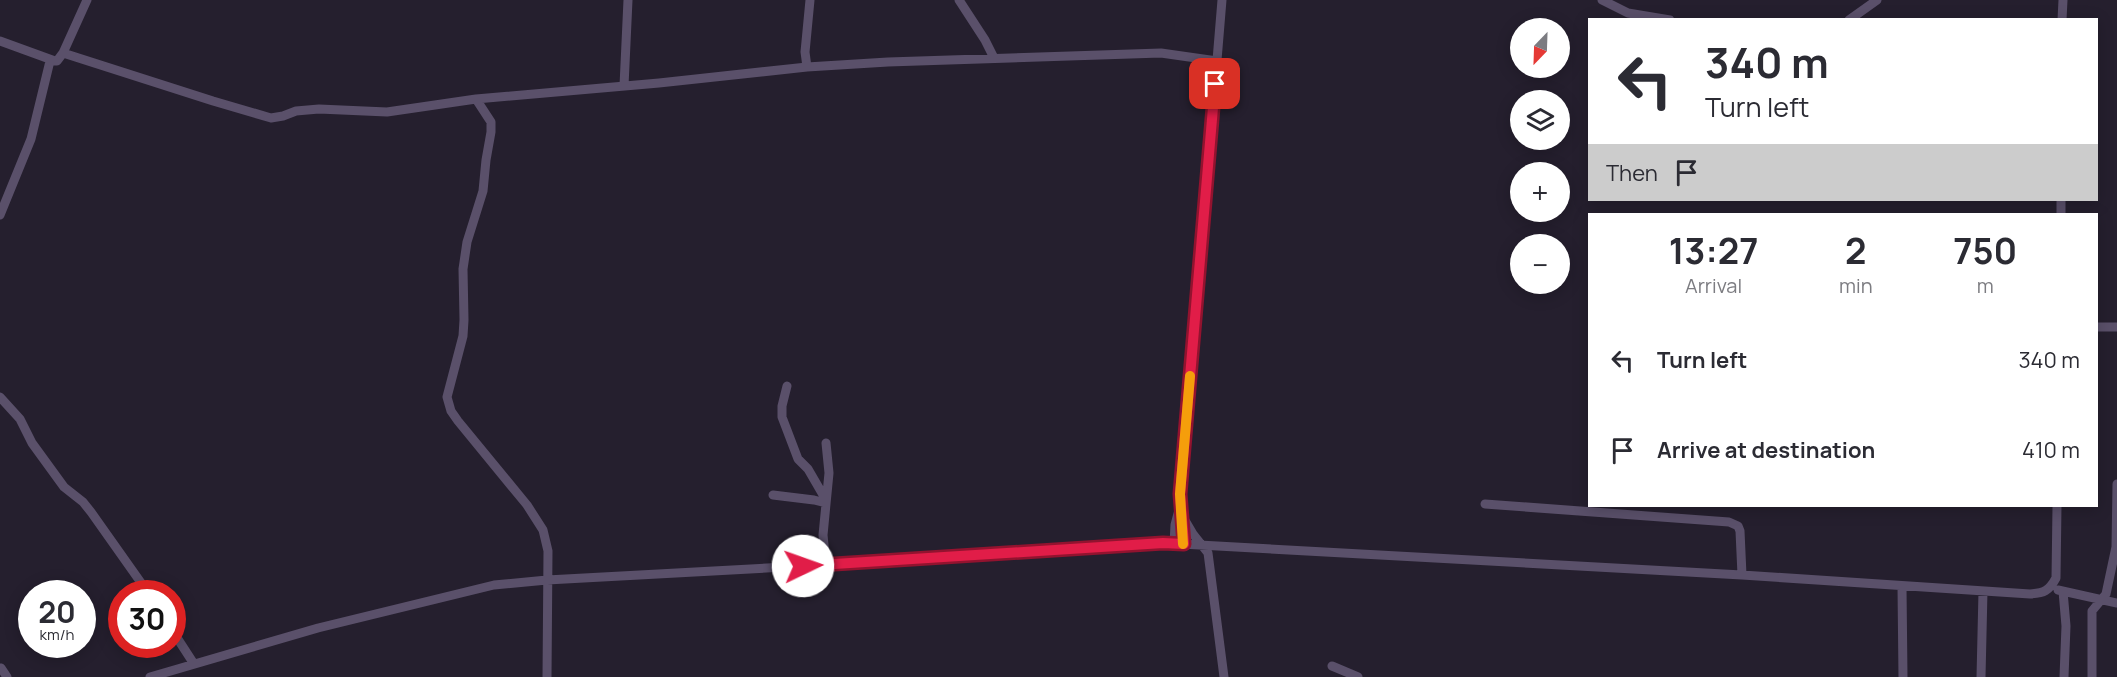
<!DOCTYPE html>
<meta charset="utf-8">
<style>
:root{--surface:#fff;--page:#f2f2f3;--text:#2b2b33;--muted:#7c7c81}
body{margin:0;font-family:Manrope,sans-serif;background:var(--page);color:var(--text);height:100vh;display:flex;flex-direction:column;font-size:22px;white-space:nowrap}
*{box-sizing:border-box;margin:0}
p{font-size:20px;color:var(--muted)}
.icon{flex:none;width:33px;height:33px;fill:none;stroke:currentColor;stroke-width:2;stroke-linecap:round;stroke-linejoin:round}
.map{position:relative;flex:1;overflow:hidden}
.side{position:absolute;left:1588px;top:213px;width:510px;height:294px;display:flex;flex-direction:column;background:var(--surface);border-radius:0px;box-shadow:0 3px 15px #0003}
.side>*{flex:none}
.guide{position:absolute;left:1588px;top:18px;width:510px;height:183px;border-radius:0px;box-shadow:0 3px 15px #0003;background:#fff;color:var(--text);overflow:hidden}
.needle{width:39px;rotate:203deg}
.buttons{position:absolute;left:1510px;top:18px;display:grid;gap:12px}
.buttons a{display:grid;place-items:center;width:60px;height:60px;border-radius:50%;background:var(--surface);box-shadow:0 3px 15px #0003;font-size:30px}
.speed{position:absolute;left:18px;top:580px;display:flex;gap:12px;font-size:30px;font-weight:700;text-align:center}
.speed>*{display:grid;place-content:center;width:78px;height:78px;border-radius:50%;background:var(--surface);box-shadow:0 3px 15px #0003;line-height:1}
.speed small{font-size:15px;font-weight:400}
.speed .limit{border:9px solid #d22;background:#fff;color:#111}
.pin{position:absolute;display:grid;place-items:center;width:51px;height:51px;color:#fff;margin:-26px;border-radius:12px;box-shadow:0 3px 9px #0006}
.me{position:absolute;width:66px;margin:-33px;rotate:87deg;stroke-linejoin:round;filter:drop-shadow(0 0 4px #0008)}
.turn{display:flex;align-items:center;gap:21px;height:126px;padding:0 18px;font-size:27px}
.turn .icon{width:78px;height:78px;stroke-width:2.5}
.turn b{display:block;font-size:42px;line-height:51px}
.then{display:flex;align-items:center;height:57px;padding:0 18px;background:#0003;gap:12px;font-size:22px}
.eta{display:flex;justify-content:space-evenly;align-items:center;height:102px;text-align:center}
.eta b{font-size:36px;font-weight:700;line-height:42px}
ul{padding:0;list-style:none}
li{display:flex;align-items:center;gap:18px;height:90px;padding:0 18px}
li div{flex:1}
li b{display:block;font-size:22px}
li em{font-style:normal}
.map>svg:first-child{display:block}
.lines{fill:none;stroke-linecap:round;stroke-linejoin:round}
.minor{stroke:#5a506a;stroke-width:9}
.route-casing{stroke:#92132f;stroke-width:15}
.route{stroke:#e11d48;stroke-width:10}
.slow{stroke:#f59e0b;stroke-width:10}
</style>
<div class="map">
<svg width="2117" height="677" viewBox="0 0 2117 677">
<rect width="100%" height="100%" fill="#251f2e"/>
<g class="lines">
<!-- minor -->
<path class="minor" d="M959,0l26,40 9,18
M1602,0l26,13 42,7
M1849,20l28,-20
M2062,20l1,-20
M0,41l55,20
M63,53l24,-53
M807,67l-2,-15 5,-52
M624,86l4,-86
M476,99l15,23v10l-5,28 -3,31 -16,51 -4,27 1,51 -1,16 -16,61 4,14 7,10 69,84 16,25 5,21 -1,126
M2061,214v-14
M0,215l31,-76 19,-78h7l6,-8 150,48 58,17 12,-2 13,-5 23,-2 68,3 89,-13 183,-16 148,-16 81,-5 273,-9 56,8
M2097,327h20
M787,386l-5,20v11l16,42 10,10 18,31
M0,397l20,22 12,24 32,44 19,15 8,10 58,82
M773,495l41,5 12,3
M1485,504l244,18 9,4 2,5 2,44
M1183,517l10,17 15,19 16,124
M1174,544l1,-19 5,-19 42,-506
M826,565l-3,-30 6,-62 -3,-30
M1902,587l1,90
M2058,590l59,13
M2063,591l3,35 -2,51
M172,630l22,34
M1332,666l26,11
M1,668l6,9
M150,677l168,-49 176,-43 53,-5 331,-18 285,-19 579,32 288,19c14,-1 19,-3 26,-16l1,-72
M1981,677l2,-86
M2092,677v-66l14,-17 10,-47 1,-63"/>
</g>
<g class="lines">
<defs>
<path id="route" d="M803,566l360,-23 21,1 -4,-50 35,-410"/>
</defs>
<!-- route casing -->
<use href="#route" class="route-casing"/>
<!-- route -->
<use href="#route" class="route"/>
<!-- slow -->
<path class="slow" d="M1183,544l-3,-50 10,-118"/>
</g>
</svg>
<div class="buttons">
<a><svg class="needle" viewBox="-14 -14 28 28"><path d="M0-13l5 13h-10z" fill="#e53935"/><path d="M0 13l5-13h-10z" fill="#7c7c81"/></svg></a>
<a><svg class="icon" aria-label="layers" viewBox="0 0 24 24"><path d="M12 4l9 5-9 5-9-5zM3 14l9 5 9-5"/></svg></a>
<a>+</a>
<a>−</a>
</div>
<div class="speed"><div>20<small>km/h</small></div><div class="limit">30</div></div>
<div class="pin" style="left:1215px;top:84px;background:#d93025"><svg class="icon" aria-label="arrive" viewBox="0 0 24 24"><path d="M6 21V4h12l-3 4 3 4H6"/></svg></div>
<svg class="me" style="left:803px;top:566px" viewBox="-20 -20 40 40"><circle r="19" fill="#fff"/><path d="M0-13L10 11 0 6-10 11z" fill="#e11d48"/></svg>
<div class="guide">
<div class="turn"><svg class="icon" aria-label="left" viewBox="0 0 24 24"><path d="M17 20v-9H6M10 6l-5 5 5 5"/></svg><div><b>340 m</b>Turn left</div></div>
<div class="then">Then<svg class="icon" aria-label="arrive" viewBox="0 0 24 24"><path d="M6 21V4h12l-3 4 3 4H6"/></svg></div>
</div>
<section class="side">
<div class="eta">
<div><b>13:27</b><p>Arrival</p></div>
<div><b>2</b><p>min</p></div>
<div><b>750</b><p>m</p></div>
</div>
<ul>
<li><svg class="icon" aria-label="left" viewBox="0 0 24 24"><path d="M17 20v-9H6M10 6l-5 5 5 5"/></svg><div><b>Turn left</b></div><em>340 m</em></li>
<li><svg class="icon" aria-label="arrive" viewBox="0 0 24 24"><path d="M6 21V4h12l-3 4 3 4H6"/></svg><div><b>Arrive at destination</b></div><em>410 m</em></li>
</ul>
</section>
</div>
